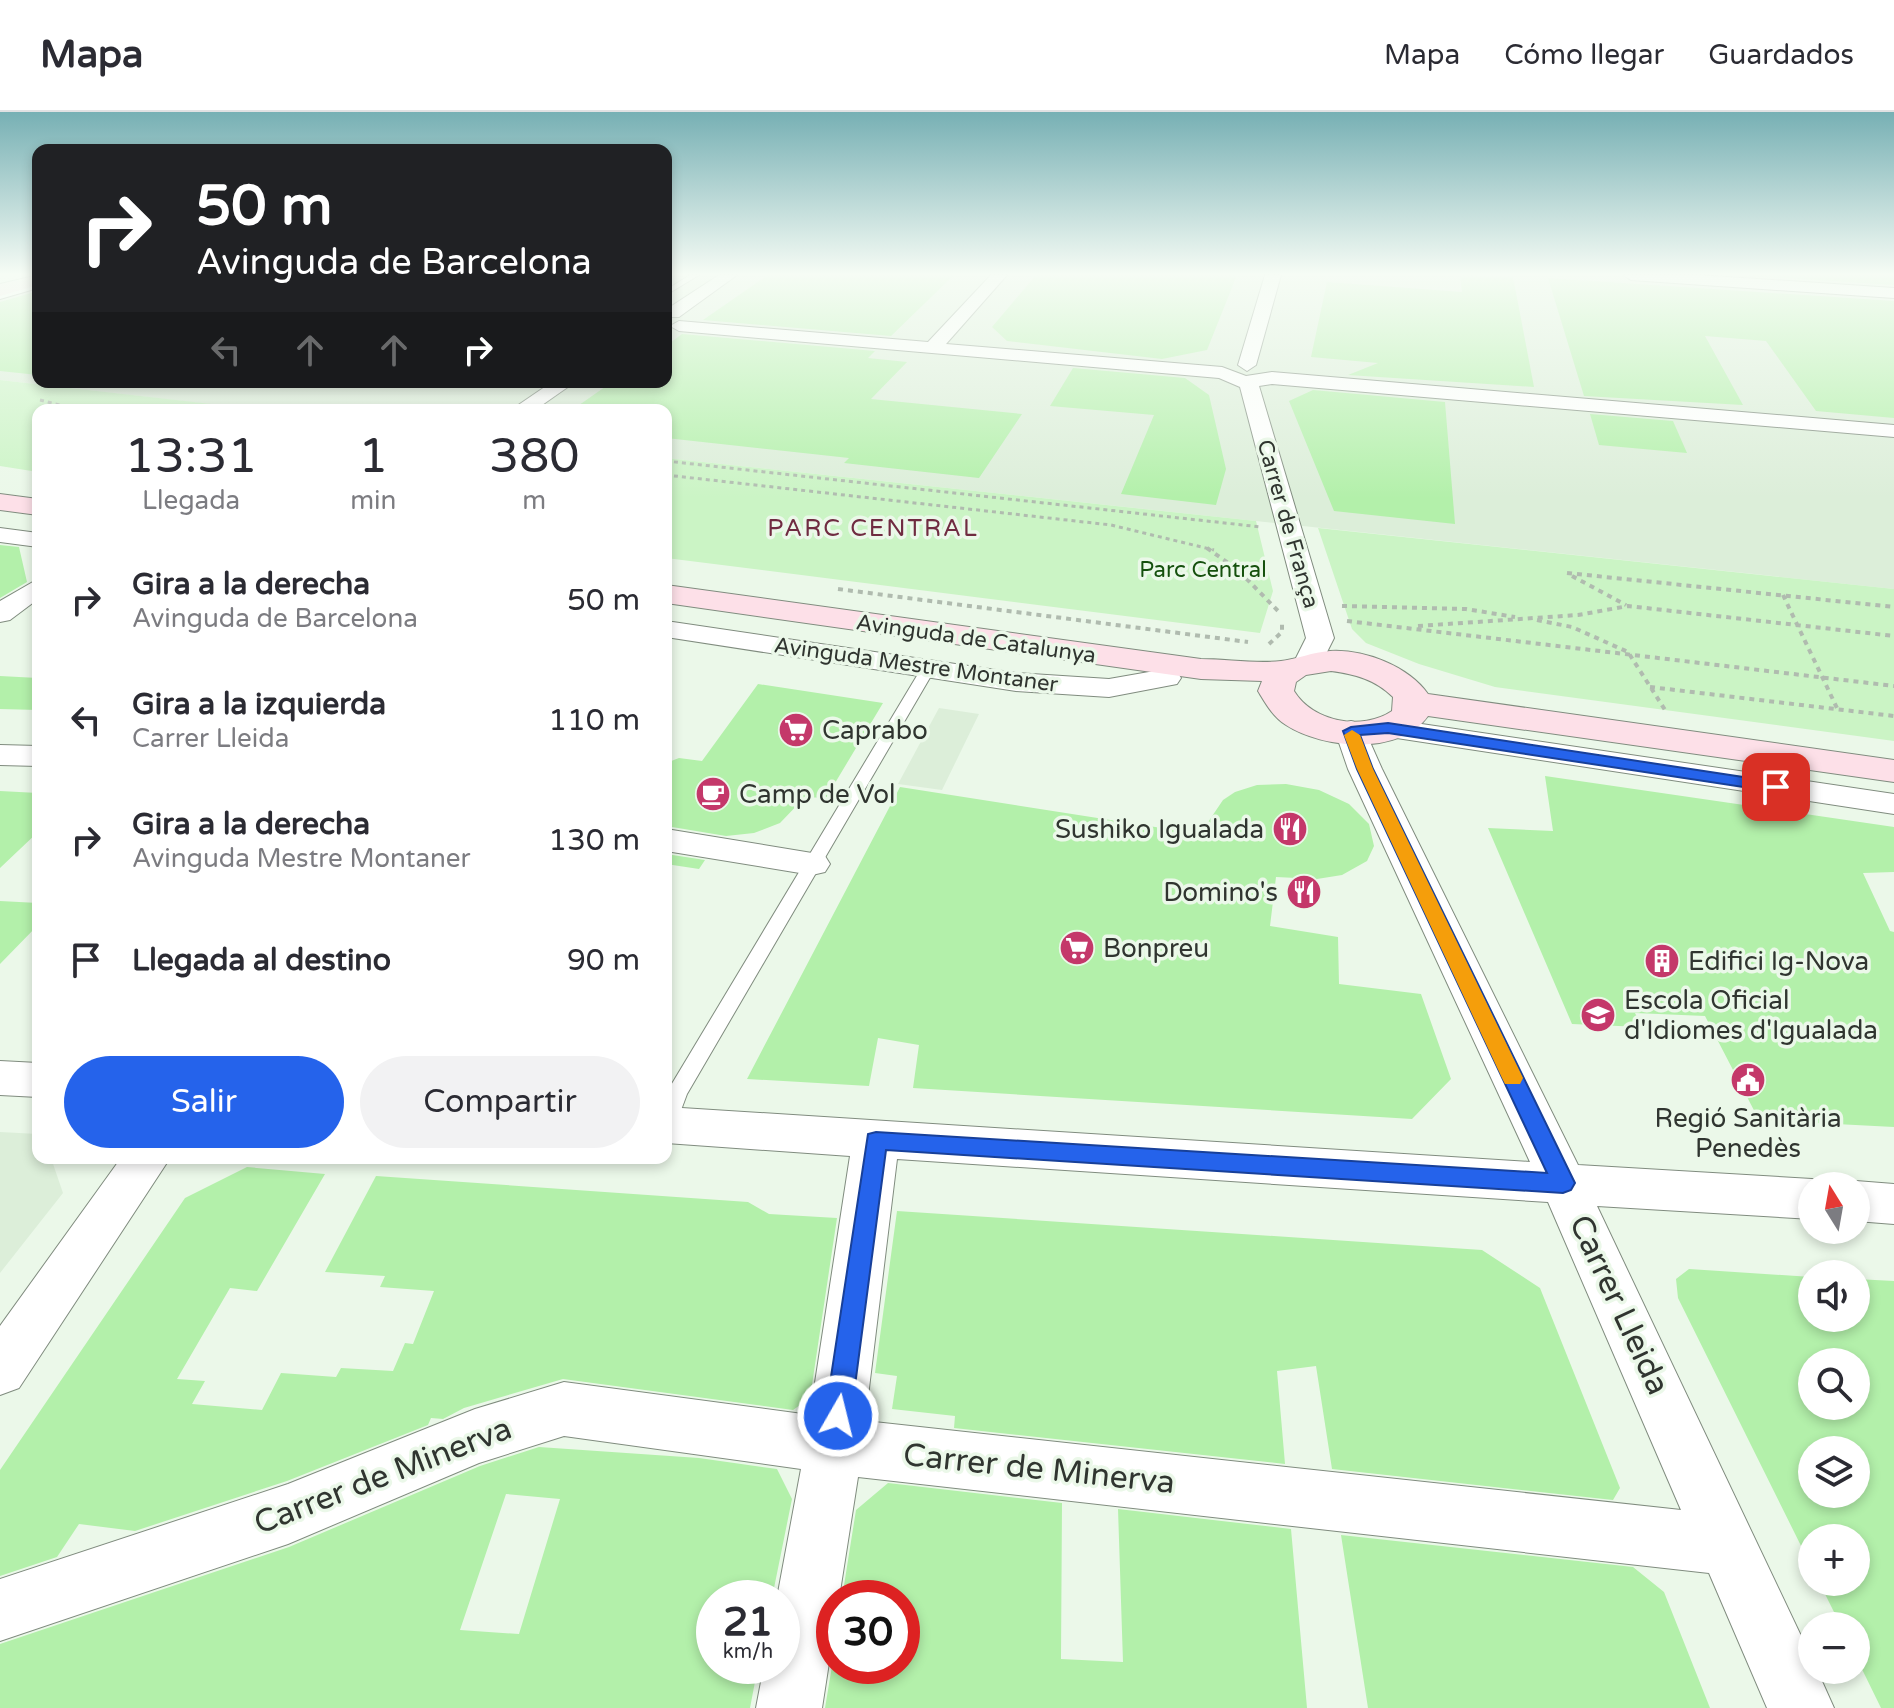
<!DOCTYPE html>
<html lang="es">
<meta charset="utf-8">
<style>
:root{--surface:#fff;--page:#f2f2f3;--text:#2b2b33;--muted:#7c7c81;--line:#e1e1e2;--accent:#2563eb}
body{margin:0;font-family:"Varela Round",sans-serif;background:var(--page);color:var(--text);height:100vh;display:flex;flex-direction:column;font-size:30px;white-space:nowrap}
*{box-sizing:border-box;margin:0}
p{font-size:26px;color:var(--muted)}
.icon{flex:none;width:44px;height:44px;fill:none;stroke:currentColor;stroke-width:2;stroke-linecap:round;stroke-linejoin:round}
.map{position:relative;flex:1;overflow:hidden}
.panel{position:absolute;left:32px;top:292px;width:640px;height:760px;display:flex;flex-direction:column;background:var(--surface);border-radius:16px;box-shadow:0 4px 12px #0003}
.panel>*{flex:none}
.hud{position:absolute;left:32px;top:32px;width:640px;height:244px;border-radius:16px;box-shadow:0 4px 12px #0003;background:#202124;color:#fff;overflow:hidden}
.needle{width:52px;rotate:349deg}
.controls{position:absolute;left:1798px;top:1060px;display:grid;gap:16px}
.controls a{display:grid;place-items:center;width:72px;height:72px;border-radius:50%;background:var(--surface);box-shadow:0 4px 12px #0003;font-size:40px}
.speed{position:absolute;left:696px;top:1468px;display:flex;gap:16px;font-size:40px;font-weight:700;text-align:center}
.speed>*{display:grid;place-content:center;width:104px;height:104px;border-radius:50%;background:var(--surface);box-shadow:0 4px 12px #0003;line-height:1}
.speed small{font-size:20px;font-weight:400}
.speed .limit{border:12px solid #d22;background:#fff;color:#111}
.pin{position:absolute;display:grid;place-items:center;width:68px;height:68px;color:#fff;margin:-34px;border-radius:16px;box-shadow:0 4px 12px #0006}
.me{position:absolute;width:88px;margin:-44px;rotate:8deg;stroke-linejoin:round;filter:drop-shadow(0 0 6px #0008)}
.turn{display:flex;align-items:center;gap:28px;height:168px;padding:0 32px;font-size:36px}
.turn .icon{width:104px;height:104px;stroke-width:2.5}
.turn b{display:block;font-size:56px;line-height:68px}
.lanes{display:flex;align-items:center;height:76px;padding:0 32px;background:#0003;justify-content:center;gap:40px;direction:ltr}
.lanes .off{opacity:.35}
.eta{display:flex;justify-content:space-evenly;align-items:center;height:136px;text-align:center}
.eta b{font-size:48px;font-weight:600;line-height:56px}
.action{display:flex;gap:16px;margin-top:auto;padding:16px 32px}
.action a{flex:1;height:92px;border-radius:48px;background:var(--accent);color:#fff;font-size:32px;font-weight:600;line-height:92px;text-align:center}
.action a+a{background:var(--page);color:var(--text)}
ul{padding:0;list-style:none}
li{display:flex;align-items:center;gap:24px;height:120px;padding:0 32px}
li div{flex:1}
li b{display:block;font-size:30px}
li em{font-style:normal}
header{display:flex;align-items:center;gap:48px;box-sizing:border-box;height:112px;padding:0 40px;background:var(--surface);border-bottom:2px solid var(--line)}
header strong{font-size:38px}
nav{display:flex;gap:44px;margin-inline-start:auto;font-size:28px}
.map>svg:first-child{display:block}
.built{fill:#dceed9}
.green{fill:#cbf4c5}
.building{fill:#b3f0aa;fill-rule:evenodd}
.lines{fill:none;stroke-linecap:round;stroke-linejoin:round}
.lane-casing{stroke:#808c7f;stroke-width:2}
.street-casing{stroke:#808c7f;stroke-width:2}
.secondary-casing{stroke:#808c7f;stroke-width:2}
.path-far1{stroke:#b0bbaf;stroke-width:3;stroke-dasharray:4 4;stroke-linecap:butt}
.path{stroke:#b0bbaf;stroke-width:4;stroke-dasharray:5 5;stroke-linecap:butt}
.lane{fill:#fff;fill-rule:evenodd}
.street{fill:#fff;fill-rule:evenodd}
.secondary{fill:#fde0e8;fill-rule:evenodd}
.route{fill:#2563eb;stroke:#184099;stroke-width:2}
.slow{fill:#f59e0b}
.labels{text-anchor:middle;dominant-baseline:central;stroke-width:7;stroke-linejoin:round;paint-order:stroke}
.far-street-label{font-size:22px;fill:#303530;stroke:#ebf8e9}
.far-park-label{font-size:22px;fill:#15500d;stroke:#ebf8e9}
.far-neighbourhood-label{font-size:24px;letter-spacing:2px;fill:#702b41;stroke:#ebf8e9}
.poi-label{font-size:26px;fill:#303530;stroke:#ebf8e9;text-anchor:start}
.near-street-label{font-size:32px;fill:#303530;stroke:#ebf8e9}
</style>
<header>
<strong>Mapa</strong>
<nav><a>Mapa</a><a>Cómo llegar</a><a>Guardados</a></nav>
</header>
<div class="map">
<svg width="1894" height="1596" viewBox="0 0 1894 1596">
<rect width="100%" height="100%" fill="#ebf8e9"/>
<!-- built -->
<path class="built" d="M666,163h1228v314l-1228,-131v-48h-405l-261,-30v-88l38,-11v101h628z
M939,596l40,6 -37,76 -44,-6z
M0,1020l38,2v24h13l12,35 -63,80z"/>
<!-- green -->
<path class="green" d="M0,268l229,26 32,4h-223v62l-38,-6z
M666,346l590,63 17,70 -13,42 -594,-75z
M1318,416l576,61v152l-399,-54 -76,-23 -53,-21 -14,-14z"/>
<!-- building -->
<path class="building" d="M768,163h186l-63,61 -188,-16z
M1036,163h201l-30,75 -45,9 -155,-18 -15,-14z
M1460,163l53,2 21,110 -186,-12 30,-12 -67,-6 16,-75 135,10z
M1739,163h155v10z
M1548,166l346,23v117l-78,-7 -50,-70 -61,-5 38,69 -159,-9z
M38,179v84l-38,-4v-69z
M682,222l193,17 -7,7 39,4 -36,37 151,15 -43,64 -135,-15 5,-5 -183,-20v-28h-94l40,-28h54v-36z
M1073,256l112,10 24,17 17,74 -10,36 -95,-11 33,-79 -104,-9z
M1313,278l132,12 10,122 -121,-13 -45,-110z
M1590,302l83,7 14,32 -88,-8z
M0,433l19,2 8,35 -27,16z
M0,564l38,2v32l-38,-1z
M758,572l125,19 -57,95 -21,-1 -25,26 -26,10 -28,3 -60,-10v-63l13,-5 23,3z
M1545,664l349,51v45l-31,1 27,58 4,1v195l-135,-7 -54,-104 -70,-3 7,14 -70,-3 -84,-196 65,3z
M1286,672l33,6 30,14 20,20 5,22 -7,15 -25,14 -25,4 -41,-2 -6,49 68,11 1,47 82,10 30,85 -39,40 -499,-31 6,-43 -41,-7 -9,48 -122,-7 153,-292 300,47 23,-34 12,-8 22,-7z
M0,679l38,2v39l-38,36z
M666,742l39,6 -6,9 -33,-5z
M0,789l38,2v22l-38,39z
M247,1055l78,7 -68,117 -27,-3 -53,91 28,2 -13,23 70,6 19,-37 55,4 5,-9 52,3 12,-28 8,1 21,-53 -54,-4 5,-11 -60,-4 51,-96 372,26 21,12 68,4 -27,180 -17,12 -230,-31 -99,29 -21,11 -12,-1 -3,7 -141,56 -152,50 -56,-7 -22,33 -57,19v-106l185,-272z
M897,1099l585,39 58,38 80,200 -7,12 -281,-31 -16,-103 -39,5 8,93 -331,-36 1,-12 -63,-7 5,-33 -22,-3z
M1689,1157l123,8v41h44v-39l38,2v427h-13l-25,-51v-31h-15l-22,-44h37v-44h-44v30l-134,-270 -2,-19zM1812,1250h44v44h-44zM1812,1338h44v44h-44z
M539,1335l160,11 78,11 15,30 -20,99h-58v68h44l-8,42h-750v-64l289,-97 191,-81zM506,1382l54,5 -41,135 -59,-4z
M888,1371l174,20 -1,156 62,3 -5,-153 173,20 16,179h-482l7,-42h70v-68h-60l14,-88z
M1341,1423l292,32 31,25 46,116h-342z"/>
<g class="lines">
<defs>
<path id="lane" d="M690,163h9l-33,20v-5z
M38,172v4l-38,11v-4z
M928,553l7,4 -248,425 -13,35 -8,2v-37l4,-7 251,-418z"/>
<path id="street" d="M719,163h18l-58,42h-12v-8z
M991,163h16l-61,69 276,23 24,9 26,-4 622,53v12l-622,-53 -13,2 75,252 -16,32h-20l-5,-6 13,-26 -66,-251 -21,-9 -540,-47 -9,-5 9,-5 249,21z
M1265,163h16l-25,90 -9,6 -9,-6z
M1623,163h74l197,13v10l-263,-18z
M552,270h23l-40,28h-24z
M0,416l38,5v14l-38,-5z
M38,467v20l-28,21 -10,2v-21z
M666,509l350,52 93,6 57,-10 11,3 4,6 -4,6 -68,13 -93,-6 -350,-54z
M1388,607l506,75v20l-517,-79 -5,-7 5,-7z
M1351,609l11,3 20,45 196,396 234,14 18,7h-18v33l-215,-13 215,453v11h5l17,38h-67l-58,-135 -851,-96 -19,121h-5v32l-12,78h-66l8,-42h18v-68h-5l24,-129 -237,-33 -85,27 -191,81 -288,97v-62l288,-95 187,-75 89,-27 246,33 40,-259 -184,-13v-36l864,55 -182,-393 -13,-38 5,-7zM897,1047l651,43 133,308 -816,-89z
M0,633l38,1v20l-38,-1z
M666,717l146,24 13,3 5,8 -5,8 -13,3 -146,-24z
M0,949l38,2v34l-38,-2z
M121,1046h49l-151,230 -19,7v-69z
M1856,1069l38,3v40l-38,-3v-35h-15z"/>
<path id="secondary" d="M38,163v10l-38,11v-12z
M0,382l38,5v16l-38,-5z
M666,473l535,74c26,0 55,5 80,2 16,-2 32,-9 49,-10 34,-2 78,15 98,43l466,66v22l-466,-66c-28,40 -105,33 -142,9 -13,-8 -20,-21 -28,-34l4,-10 -61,-2 -535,-76zM1331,559c24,3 45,9 62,26l-1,14c-30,20 -79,11 -98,-20l2,-9 10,-7z"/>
</defs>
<!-- lane casing -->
<use href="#lane" class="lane-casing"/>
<!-- street casing -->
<use href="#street" class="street-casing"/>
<!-- secondary casing -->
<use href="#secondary" class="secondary-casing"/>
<!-- path-far1 -->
<path class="path-far1" d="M40,288l39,10
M666,349l595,66
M666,363l445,50 103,25"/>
<!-- path -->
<path class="path" d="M1207,436l31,22 43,44
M1567,461l327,34
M1572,464l54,29
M838,477l410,53
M1783,483l54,113
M1342,494l124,3 49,8
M1537,508l35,7 56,25 39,61
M1347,509l547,65
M1418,514l160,-11 50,-9 266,30
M1269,532l13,-12v-12
M1650,575l244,29"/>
<!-- lane -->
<use href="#lane" class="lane"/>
<!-- street -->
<use href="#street" class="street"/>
<!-- secondary -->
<use href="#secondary" class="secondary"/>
</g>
<!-- sky -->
<linearGradient id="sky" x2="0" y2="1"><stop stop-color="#77b0b4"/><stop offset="0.42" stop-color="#f6fcf5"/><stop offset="1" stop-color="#f6fcf5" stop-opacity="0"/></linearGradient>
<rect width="1894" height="386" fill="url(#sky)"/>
<!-- route -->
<path class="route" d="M1388,611l388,59 8,5 -8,5 -388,-59 -28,2 13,34 202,414 -4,7 -8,3 -677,-43 -35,266 -4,9 -9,4 -9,-4 -4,-9 43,-282 8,-2 671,41 -190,-404 -14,-38 8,-4z"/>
<!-- slow -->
<path class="slow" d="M1352,618l8,5 13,34 150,309 -3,6h-15l-3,-6 -145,-309 -13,-34z"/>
<!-- icons -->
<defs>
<symbol id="supermarket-disc" viewBox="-11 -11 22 22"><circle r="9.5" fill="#c4386a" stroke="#ebf8e9"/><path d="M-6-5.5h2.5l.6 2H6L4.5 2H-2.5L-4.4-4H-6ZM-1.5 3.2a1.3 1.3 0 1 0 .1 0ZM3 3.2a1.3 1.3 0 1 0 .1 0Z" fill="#fff"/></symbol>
<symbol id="cafe-disc" viewBox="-11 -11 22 22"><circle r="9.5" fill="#c4386a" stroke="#ebf8e9"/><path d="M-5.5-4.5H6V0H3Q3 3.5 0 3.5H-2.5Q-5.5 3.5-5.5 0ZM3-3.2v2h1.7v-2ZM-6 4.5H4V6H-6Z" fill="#fff"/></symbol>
<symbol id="restaurant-disc" viewBox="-11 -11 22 22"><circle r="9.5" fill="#c4386a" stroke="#ebf8e9"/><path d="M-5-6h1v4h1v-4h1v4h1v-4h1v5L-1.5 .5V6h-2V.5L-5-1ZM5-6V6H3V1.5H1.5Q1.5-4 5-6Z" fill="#fff"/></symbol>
<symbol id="building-disc" viewBox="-11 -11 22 22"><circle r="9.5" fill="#c4386a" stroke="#ebf8e9"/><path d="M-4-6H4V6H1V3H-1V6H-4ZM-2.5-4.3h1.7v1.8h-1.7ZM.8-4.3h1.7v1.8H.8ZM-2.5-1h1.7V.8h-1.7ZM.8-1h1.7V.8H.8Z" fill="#fff"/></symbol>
<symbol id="school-disc" viewBox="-11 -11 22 22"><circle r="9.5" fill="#c4386a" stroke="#ebf8e9"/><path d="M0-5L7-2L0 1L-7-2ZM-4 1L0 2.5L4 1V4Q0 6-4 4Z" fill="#fff"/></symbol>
<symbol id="civic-disc" viewBox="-11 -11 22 22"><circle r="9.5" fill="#c4386a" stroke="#ebf8e9"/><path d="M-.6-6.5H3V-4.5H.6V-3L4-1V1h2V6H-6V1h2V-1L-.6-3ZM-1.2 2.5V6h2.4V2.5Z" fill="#fff"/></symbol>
</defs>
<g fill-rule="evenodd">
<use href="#supermarket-disc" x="776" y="598" width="40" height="40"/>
<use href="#cafe-disc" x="693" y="662" width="40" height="40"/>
<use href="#restaurant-disc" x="1270" y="697" width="40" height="40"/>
<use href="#restaurant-disc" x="1284" y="760" width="40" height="40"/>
<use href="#supermarket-disc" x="1057" y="816" width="40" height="40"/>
<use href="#building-disc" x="1642" y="829" width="40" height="40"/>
<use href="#school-disc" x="1578" y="883" width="40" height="40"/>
<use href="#civic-disc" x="1728" y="948" width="40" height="40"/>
</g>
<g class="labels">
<!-- far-street labels -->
<g class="far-street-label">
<text transform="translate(1288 412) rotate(74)">Carrer de França</text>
<text transform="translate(976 527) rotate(8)">Avinguda de Catalunya</text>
<text transform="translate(916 553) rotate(8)">Avinguda Mestre Montaner</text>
</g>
<!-- far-park labels -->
<g class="far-park-label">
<text x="1203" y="458">Parc Central</text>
</g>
<!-- far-neighbourhood labels -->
<g class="far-neighbourhood-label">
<text x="873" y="416">PARC CENTRAL</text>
</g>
<!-- poi labels -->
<g class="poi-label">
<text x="822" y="618">Caprabo</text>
<text x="739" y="682">Camp de Vol</text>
<text x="1264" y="717" text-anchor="end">Sushiko Igualada</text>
<text x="1278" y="780" text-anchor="end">Domino's</text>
<text x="1103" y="836">Bonpreu</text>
<text x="1688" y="849">Edifici Ig-Nova</text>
<text x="1624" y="888">Escola Oficial<tspan x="1624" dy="30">d'Idiomes d'Igualada</tspan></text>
<text x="1748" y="1006" text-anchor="middle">Regió Sanitària<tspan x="1748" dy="30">Penedès</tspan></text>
</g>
<!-- near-street labels -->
<g class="near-street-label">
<text transform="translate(1619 1193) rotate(65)">Carrer Lleida</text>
<text transform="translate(1039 1357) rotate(6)">Carrer de Minerva</text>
<text transform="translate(383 1364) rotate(-21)">Carrer de Minerva</text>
</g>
</g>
</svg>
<div class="controls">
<a><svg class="needle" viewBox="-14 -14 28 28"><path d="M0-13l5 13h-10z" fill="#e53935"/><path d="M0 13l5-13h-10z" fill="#7c7c81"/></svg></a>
<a><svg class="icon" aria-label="sound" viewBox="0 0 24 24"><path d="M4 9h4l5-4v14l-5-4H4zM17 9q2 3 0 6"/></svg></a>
<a><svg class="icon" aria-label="search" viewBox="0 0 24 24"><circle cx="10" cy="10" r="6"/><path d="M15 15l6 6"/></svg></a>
<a><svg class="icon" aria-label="layers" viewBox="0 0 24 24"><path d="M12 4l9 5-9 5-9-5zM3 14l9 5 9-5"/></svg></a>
<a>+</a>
<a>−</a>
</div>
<div class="speed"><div>21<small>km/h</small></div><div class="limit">30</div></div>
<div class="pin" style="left:1776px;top:675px;background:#d93025"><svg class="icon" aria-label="arrive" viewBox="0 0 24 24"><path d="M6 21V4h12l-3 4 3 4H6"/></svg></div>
<svg class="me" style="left:838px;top:1304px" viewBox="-20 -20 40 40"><circle r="17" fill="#2563eb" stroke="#fff" stroke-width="3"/><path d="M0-11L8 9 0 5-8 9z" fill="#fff"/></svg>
<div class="hud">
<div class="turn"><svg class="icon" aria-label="right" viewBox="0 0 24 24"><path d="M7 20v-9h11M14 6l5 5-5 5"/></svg><div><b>50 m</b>Avinguda de Barcelona</div></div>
<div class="lanes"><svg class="icon off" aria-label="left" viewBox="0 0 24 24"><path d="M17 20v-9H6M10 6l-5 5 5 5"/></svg><svg class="icon off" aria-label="ahead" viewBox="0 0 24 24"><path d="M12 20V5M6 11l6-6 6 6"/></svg><svg class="icon off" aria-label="ahead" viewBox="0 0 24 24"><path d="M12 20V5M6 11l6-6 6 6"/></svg><svg class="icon" aria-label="right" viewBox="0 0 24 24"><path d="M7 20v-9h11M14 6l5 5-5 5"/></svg></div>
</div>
<section class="panel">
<div class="eta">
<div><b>13:31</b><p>Llegada</p></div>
<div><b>1</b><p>min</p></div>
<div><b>380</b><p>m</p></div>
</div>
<ul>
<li><svg class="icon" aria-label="right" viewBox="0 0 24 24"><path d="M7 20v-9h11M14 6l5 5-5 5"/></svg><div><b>Gira a la derecha</b><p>Avinguda de Barcelona</p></div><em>50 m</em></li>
<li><svg class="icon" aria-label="left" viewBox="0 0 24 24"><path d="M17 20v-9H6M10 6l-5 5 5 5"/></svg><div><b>Gira a la izquierda</b><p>Carrer Lleida</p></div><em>110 m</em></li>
<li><svg class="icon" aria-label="right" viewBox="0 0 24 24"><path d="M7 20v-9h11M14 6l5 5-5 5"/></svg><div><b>Gira a la derecha</b><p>Avinguda Mestre Montaner</p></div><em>130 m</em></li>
<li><svg class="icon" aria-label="arrive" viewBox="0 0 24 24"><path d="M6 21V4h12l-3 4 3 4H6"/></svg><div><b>Llegada al destino</b></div><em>90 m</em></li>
</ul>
<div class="action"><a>Salir</a><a>Compartir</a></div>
</section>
</div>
